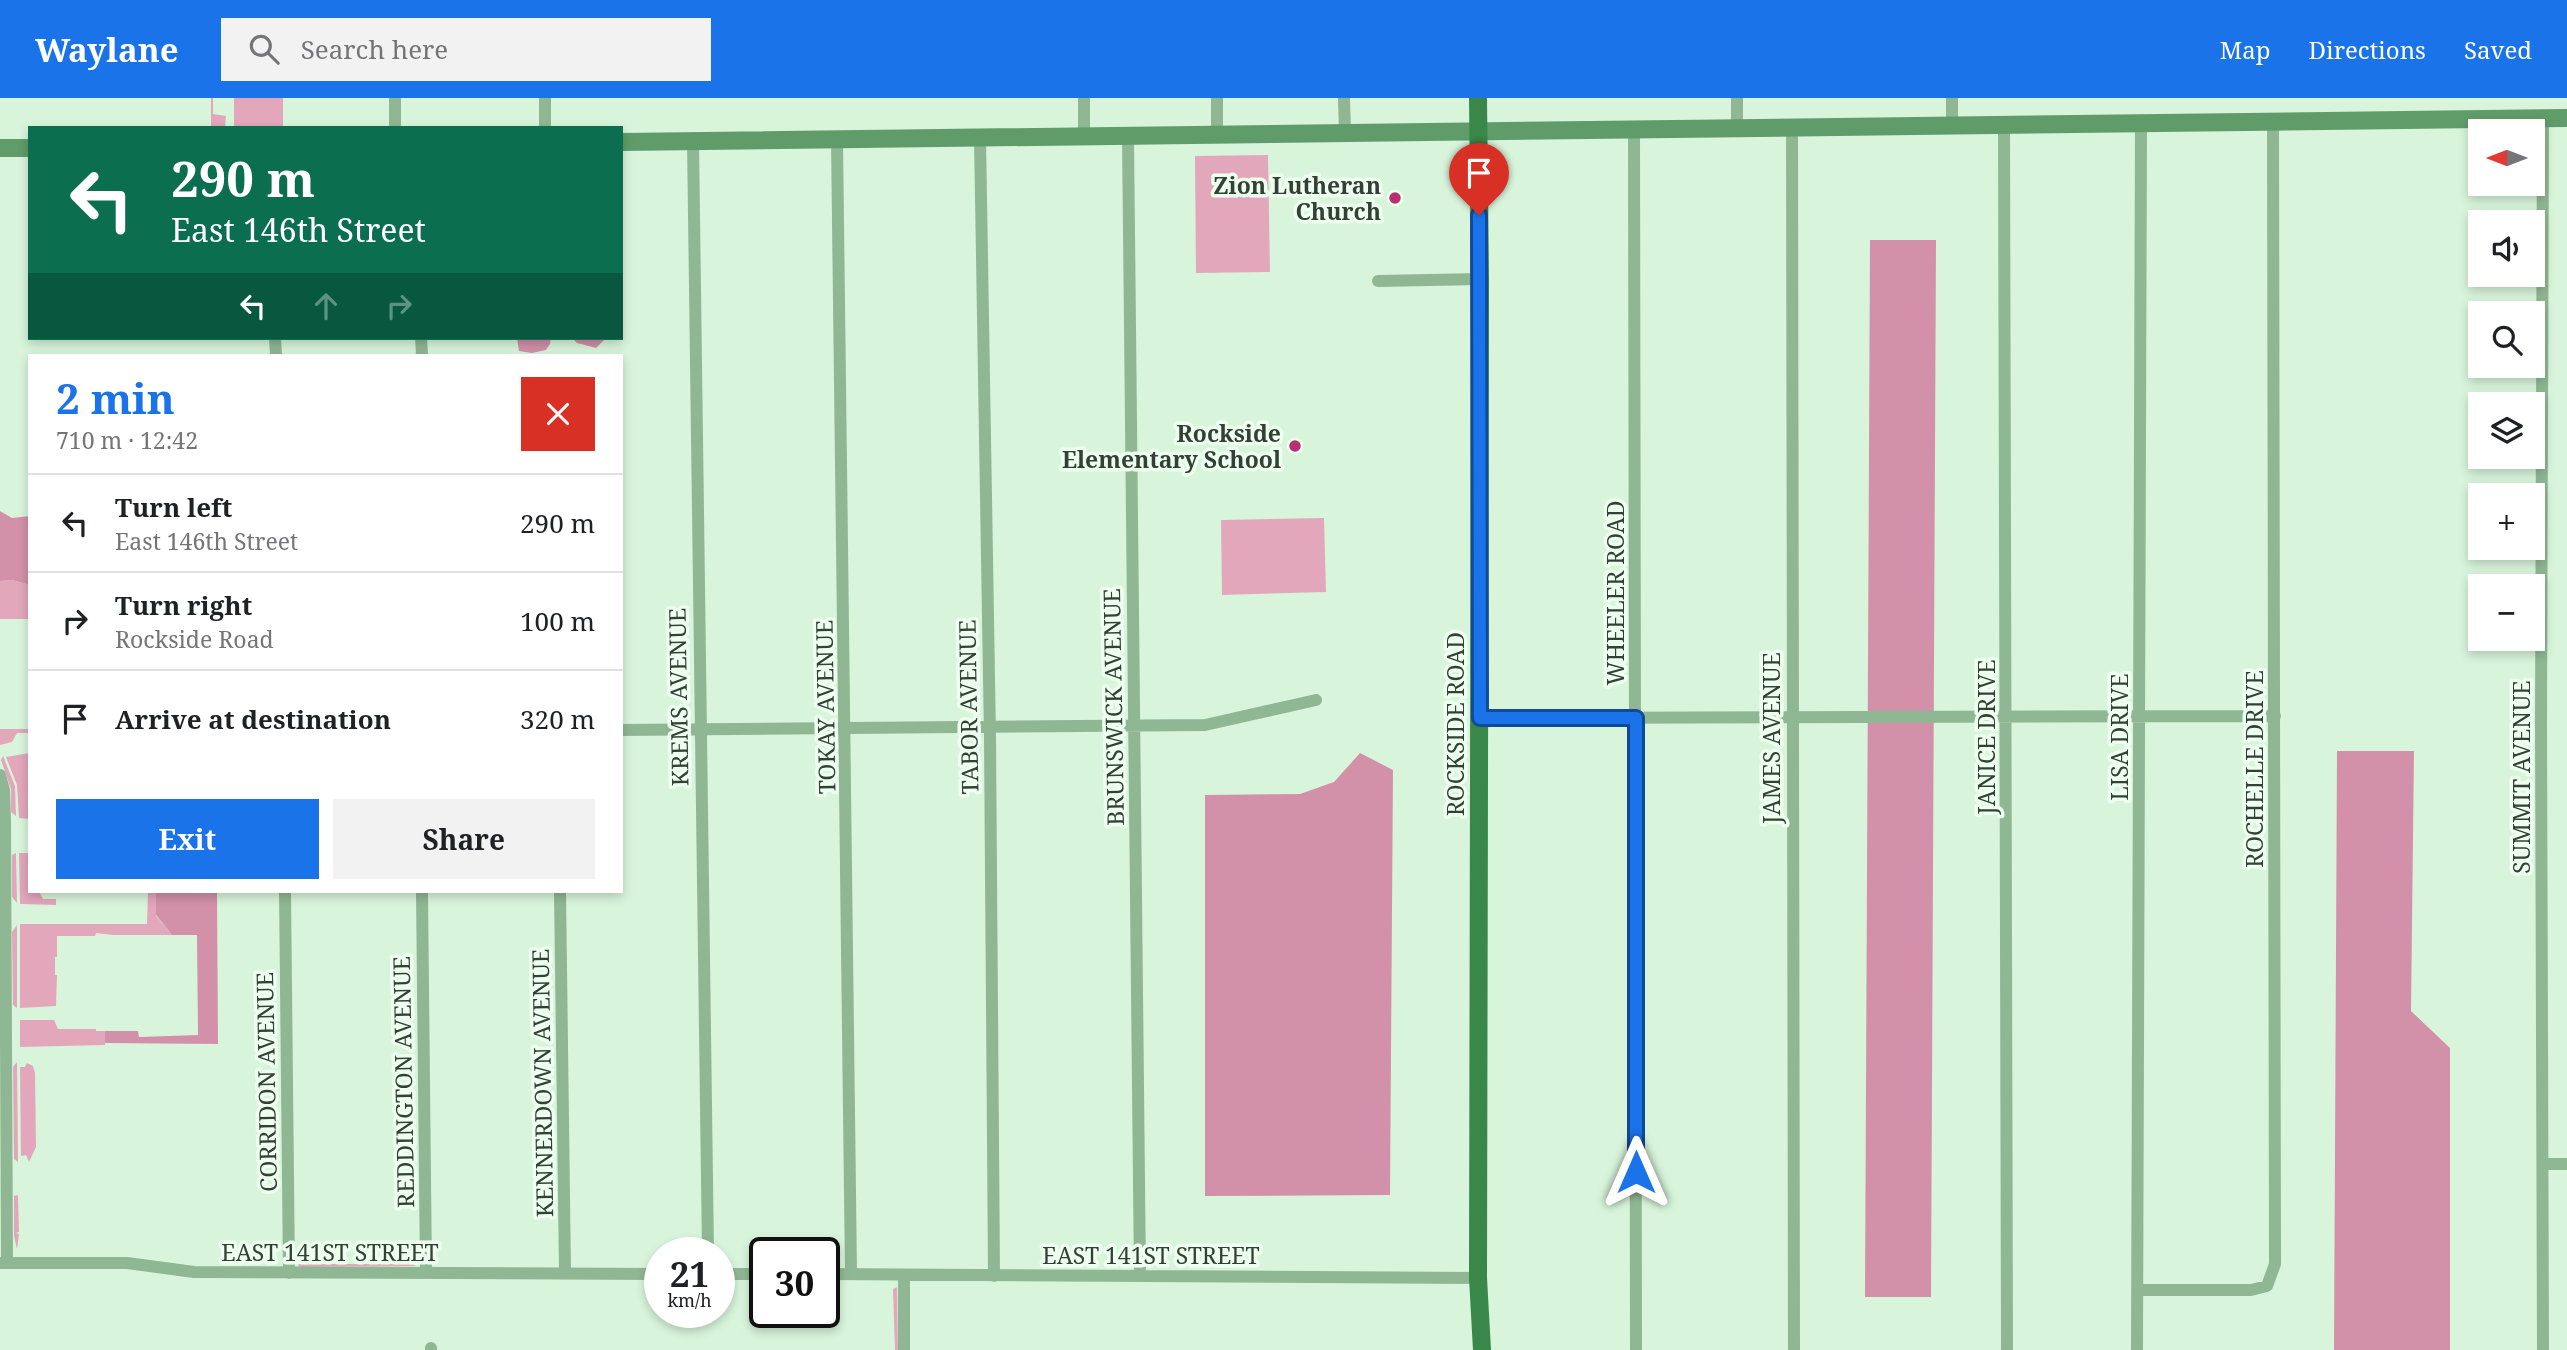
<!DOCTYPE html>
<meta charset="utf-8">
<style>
:root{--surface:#fff;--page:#f2f2f2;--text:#202124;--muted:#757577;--line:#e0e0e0;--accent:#1a73e8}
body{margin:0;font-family:"Noto Serif",serif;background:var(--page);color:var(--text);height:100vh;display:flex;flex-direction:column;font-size:26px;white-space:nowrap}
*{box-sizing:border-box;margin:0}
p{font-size:23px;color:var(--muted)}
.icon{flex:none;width:38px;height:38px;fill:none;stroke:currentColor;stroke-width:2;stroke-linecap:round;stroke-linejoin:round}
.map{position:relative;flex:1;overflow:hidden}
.panel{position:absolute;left:28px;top:256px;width:595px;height:539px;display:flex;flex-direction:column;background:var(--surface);border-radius:0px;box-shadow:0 4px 10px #0003}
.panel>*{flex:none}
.guide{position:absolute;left:28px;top:28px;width:595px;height:214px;border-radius:0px;box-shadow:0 4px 10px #0003;background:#0b6e4f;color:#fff;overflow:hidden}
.needle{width:46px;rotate:270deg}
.controls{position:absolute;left:2468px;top:21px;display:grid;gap:14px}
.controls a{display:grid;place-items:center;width:77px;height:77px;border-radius:0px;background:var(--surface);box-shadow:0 4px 10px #0003;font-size:35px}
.speed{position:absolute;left:644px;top:1139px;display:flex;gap:14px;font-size:35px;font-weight:700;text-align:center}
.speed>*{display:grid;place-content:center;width:91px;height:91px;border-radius:50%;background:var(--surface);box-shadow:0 4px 10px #0003;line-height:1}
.speed small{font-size:18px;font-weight:400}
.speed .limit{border:4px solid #111;border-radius:10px;background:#fff;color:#111}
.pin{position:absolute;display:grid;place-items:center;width:60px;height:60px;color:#fff;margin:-72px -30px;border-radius:50% 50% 50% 0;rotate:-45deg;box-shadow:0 0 7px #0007}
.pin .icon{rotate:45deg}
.me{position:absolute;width:77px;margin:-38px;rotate:0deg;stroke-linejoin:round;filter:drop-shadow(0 0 5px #0008)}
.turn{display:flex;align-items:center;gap:24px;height:147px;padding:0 28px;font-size:32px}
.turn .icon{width:91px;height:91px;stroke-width:2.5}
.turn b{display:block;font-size:49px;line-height:60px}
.lanes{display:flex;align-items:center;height:66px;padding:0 28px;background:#0003;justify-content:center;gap:35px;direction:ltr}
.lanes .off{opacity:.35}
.round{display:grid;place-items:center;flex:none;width:74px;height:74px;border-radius:0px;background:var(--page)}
.summary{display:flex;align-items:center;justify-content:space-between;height:119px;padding:0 28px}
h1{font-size:42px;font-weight:700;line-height:52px;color:var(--accent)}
.primary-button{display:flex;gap:14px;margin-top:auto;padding:14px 28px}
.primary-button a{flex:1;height:80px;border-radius:0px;background:var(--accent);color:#fff;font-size:28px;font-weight:700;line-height:80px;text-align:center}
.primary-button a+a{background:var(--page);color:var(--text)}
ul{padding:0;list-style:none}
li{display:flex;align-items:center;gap:21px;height:98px;padding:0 28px;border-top:2px solid var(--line)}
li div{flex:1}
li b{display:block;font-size:26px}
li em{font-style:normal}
header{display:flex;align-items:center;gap:42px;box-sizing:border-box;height:98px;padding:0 35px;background:var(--accent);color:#fff}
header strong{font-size:33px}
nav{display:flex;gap:38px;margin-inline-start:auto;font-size:24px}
.search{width:490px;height:63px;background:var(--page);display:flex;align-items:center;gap:18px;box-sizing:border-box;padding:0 24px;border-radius:0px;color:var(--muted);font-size:26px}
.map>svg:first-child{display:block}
.green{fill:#e2a7bb}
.forest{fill:#d291a8}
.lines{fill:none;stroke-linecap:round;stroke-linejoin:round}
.street{stroke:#90b794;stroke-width:12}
.secondary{stroke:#609c69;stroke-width:18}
.primary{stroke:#3a8849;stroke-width:18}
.route-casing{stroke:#114b97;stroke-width:18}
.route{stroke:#1a73e8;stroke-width:12}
.poi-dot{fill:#b8306f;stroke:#edffef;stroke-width:2.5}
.labels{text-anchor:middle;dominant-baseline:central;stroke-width:7;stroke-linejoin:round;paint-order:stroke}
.poi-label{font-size:23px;font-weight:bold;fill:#344036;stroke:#edffef;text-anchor:end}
.street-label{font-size:23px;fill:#344036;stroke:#edffef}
</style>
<header>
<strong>Waylane</strong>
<div class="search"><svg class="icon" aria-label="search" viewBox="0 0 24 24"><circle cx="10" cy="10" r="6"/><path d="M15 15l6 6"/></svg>Search here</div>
<nav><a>Map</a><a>Directions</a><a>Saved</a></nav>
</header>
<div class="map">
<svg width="2567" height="1252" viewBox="0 0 2567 1252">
<rect width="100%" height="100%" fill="#d8f5db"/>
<!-- green -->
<path class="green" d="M211,0h2v16l13,2 -1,12h-14z
M234,0h49v30h-49z
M1268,57l2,117 -74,1 -1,-117z
M1324,420l2,74 -104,3 -1,-75z
M12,482l18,5v34h-30v-38z
M0,631h30v4h-13l-5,9 -12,3z
M30,655v66l-11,-1 -2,-33 -11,-28z
M3,658l12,30 1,30 -5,-4v-23l-10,-29z
M16,755l1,50 -5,-6v-42z
M19,755h11v38h9l4,8h13v6l-36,-1z
M148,793h8v25l16,19h-59l-17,-2 -1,3h-38v21h-2v18h2l-1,31 -36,2v-84h127z
M17,827v83l-4,-3 -1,-73z
M20,922h34l4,9h38v2h9v14l-85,2z
M17,964l1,96v4l-4,-3 -1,-92z
M27,965l6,3 2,7 1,74 -7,15 -3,-7 -5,1 -1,-89h5z
M18,1097l1,37 -3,1 3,1 -2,15 -3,-13v-40z
M299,1166h113l4,2 -115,1 -3,-1z
M897,1189l1,63h-3l-2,-61z"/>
<!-- forest -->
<path class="forest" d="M1870,142h66l-5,1057h-66z
M517,240h34l-1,6 -4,6 -14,3 -13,-2z
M572,240h34l-10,10 -19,-5z
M0,413l12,7 18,-2v69l-18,-5 -12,1z
M2337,653h77l-3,260 39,37v302h-116z
M1360,655l33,17 -3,425 -185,1v-401l95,-1 34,-12z
M156,793h61l1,153 -113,-1v-12h33l1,6 59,-2 -1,-100h-25l-16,-20z"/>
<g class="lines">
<!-- street -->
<path class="street" d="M395,0v30
M1084,0v39
M1217,0v37
M1344,0l1,35
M1737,0v30
M2543,21l-2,605 2,626
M1952,27v-27
M2004,27l3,1225
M1792,29l2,1223
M545,30v-30
M1634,33l2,1219
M1128,39l12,1139
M980,40l10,599 4,539
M837,42l14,1134
M693,43l15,1112
M1378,183l102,-2
M275,240l1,17
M421,240l1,17
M1480,620l795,-2
M621,632l584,-5 111,-25
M0,677l4,15 1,30 2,443
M285,793l4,382
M422,793l4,382
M560,793l5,383
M2543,1066h24
M0,1165h127l67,9 466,2
M719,1176h46
M824,1176l654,4
M904,1177v75
M2139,1192h112l16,-4 8,-22 -2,-1143
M431,1250v2
M2137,1252l4,-1225"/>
<!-- secondary -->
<path class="secondary" d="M621,44l1946,-24
M0,50h30"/>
<!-- primary -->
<path class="primary" d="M1478,0l2,181 -2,999 4,72"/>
</g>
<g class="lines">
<defs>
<path id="route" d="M1479,117l1,503h156v454"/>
</defs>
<!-- route casing -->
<use href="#route" class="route-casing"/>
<!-- route -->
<use href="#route" class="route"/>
</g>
<!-- markers -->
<g class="poi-dot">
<circle cx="1395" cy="100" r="7"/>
<circle cx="1295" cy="348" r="7"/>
</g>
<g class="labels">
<!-- poi labels -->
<g class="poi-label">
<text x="1381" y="87">Zion Lutheran<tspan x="1381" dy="26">Church</tspan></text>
<text x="1281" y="335">Rockside<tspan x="1281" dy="26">Elementary School</tspan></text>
</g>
<!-- street labels -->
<g class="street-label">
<text transform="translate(1615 495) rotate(-90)">WHEELER ROAD</text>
<text transform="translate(678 599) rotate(-91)">KREMS AVENUE</text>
<text transform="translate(825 609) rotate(-91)">TOKAY AVENUE</text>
<text transform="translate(968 609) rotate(-91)">TABOR AVENUE</text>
<text transform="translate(1113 609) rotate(-91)">BRUNSWICK AVENUE</text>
<text transform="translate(1455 626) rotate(-90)">ROCKSIDE ROAD</text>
<text transform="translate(1986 639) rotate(-90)">JANICE DRIVE</text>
<text transform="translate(2119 639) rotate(-90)">LISA DRIVE</text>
<text transform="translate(1771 640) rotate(-90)">JAMES AVENUE</text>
<text transform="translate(2254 671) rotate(-90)">ROCHELLE DRIVE</text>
<text transform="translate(2521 679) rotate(-90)">SUMMIT AVENUE</text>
<text transform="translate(266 984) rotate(-91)">CORRIDON AVENUE</text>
<text transform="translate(403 984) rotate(-91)">REDDINGTON AVENUE</text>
<text transform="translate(542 985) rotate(-91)">KENNERDOWN AVENUE</text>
<text x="330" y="1154">EAST 141ST STREET</text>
<text x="1151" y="1157">EAST 141ST STREET</text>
</g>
</g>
</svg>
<div class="controls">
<a><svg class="needle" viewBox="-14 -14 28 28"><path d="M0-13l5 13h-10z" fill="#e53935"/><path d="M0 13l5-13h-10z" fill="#757577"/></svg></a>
<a><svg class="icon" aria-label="sound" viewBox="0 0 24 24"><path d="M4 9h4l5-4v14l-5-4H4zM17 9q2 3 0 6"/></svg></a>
<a><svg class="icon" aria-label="search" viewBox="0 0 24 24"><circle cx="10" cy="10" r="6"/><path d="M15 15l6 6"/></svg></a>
<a><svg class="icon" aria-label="layers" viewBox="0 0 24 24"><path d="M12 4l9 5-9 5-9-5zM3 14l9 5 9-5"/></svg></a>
<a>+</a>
<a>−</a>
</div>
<div class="speed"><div>21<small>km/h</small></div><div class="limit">30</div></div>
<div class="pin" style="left:1479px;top:117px;background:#d93025"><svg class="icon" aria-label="arrive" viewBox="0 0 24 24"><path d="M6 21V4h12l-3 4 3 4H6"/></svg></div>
<svg class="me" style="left:1636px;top:1074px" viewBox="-20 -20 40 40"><path d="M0-17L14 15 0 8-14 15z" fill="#1a73e8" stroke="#fff" stroke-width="4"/></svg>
<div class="guide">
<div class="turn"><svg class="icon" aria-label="left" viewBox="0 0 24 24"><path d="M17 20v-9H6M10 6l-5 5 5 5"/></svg><div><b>290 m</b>East 146th Street</div></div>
<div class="lanes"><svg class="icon" aria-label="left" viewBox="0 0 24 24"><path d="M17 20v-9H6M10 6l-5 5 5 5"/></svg><svg class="icon off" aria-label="ahead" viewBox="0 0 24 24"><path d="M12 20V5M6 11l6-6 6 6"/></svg><svg class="icon off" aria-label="right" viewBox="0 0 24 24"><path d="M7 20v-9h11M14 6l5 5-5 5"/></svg></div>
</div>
<section class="panel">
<div class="summary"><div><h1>2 min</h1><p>710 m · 12:42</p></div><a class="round" style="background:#d93025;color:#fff"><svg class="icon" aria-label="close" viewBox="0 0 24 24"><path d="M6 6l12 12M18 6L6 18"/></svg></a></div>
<ul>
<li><svg class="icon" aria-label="left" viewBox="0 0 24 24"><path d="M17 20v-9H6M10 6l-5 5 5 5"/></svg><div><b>Turn left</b><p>East 146th Street</p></div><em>290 m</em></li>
<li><svg class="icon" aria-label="right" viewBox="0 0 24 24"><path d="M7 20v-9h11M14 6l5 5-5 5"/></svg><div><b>Turn right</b><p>Rockside Road</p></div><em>100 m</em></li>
<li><svg class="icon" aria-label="arrive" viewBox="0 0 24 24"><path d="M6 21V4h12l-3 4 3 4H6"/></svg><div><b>Arrive at destination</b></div><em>320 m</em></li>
</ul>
<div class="primary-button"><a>Exit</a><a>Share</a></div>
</section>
</div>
